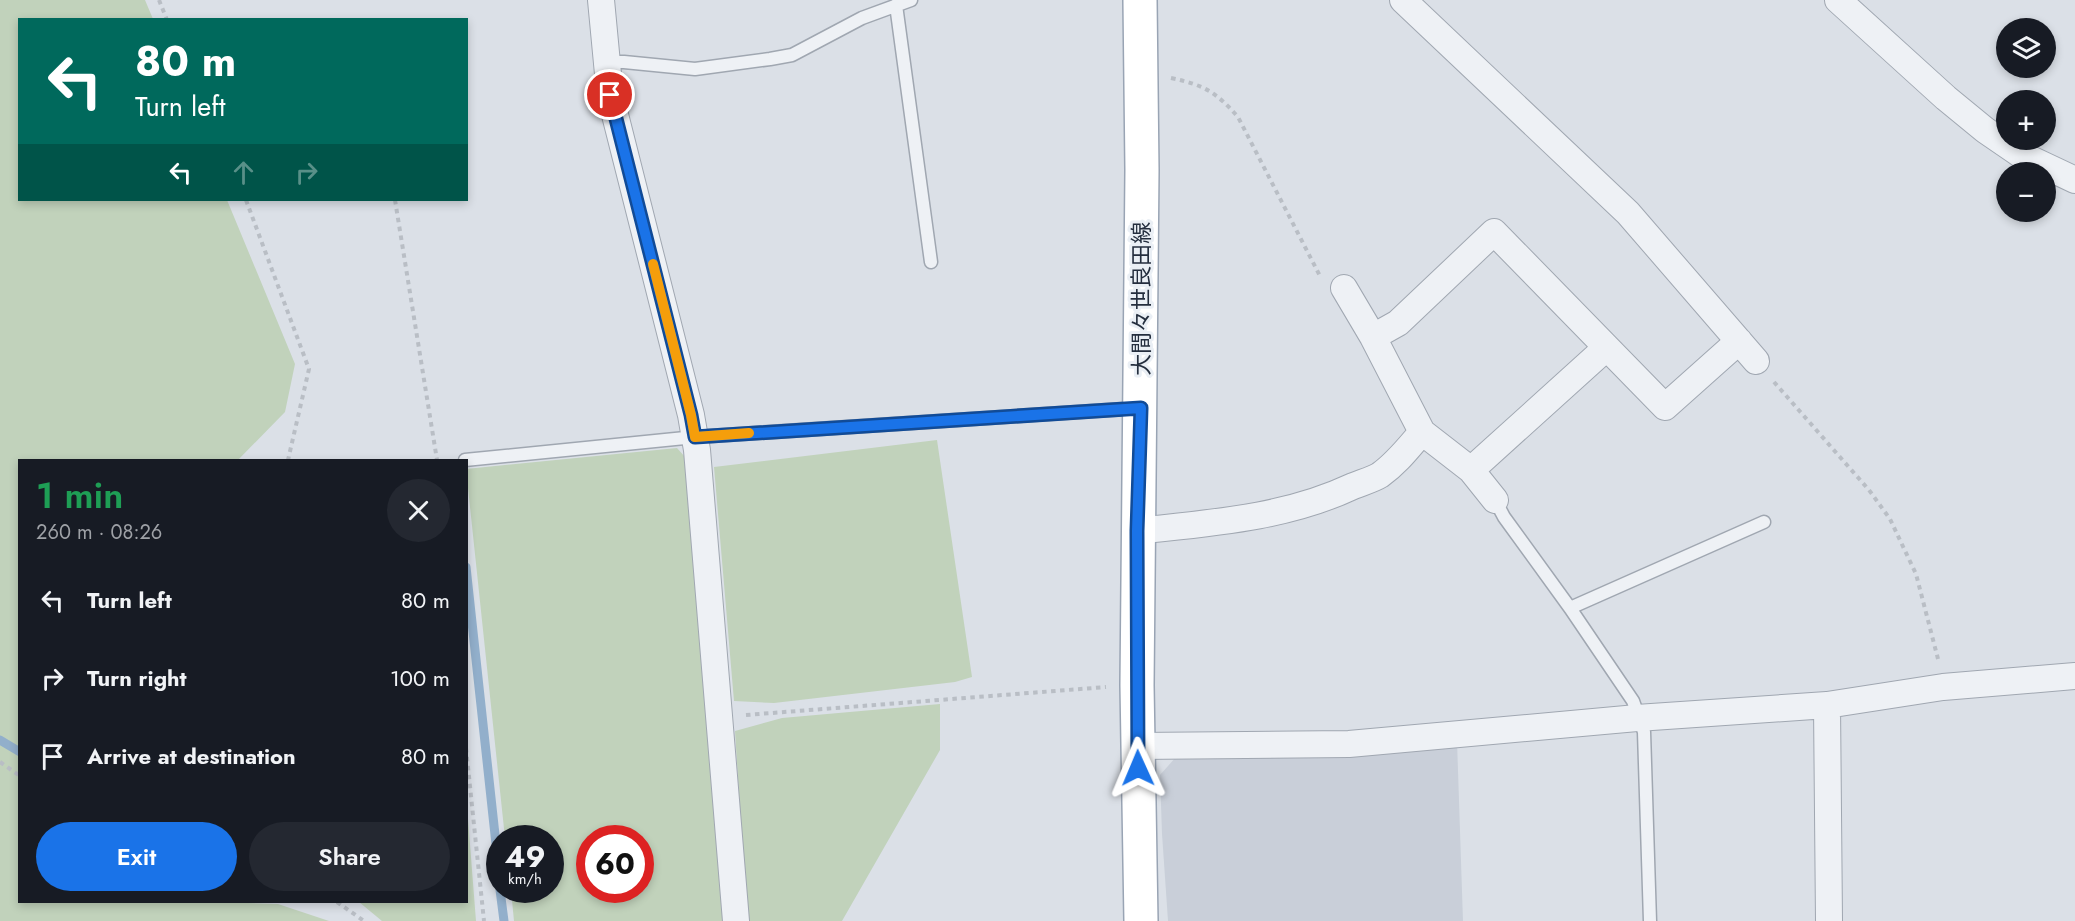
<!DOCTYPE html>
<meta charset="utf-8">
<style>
:root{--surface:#171b24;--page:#242831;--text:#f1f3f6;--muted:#9ea1a6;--accent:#1a73e8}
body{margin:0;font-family:Jost,"Noto Sans JP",sans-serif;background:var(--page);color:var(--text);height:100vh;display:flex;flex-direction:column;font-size:22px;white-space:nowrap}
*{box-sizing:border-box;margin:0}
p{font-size:20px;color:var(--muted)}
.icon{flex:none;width:33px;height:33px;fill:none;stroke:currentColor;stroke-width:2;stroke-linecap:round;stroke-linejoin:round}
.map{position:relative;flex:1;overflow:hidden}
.side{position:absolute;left:18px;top:459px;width:450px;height:444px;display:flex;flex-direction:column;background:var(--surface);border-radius:0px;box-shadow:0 3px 9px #0003}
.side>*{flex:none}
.guide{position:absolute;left:18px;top:18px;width:450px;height:183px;border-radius:0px;box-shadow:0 3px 9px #0003;background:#00695c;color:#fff;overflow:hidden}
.buttons{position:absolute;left:1996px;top:18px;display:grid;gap:12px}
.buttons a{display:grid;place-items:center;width:60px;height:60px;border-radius:50%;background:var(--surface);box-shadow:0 3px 9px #0003;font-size:30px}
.speed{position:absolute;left:486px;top:825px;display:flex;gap:12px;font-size:30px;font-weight:700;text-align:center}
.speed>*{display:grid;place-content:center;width:78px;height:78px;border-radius:50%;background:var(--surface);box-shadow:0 3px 9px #0003;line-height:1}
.speed small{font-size:15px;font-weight:400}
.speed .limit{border:9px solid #d22;background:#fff;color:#111}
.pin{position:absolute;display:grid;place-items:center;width:51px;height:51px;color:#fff;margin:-26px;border:3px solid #fff;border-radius:50%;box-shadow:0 2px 6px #0007}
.me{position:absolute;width:66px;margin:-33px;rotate:359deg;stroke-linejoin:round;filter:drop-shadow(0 0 4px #0008)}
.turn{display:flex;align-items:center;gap:21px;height:126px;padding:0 18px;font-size:27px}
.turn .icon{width:78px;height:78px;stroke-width:2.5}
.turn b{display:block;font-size:42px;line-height:51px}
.lanes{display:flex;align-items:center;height:57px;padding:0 18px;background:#0003;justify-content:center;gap:30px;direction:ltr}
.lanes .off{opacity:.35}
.round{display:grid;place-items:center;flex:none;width:63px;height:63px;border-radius:32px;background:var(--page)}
.summary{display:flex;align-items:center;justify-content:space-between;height:102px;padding:0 18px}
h1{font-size:36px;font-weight:600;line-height:45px;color:#1e9e55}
.primary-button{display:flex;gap:12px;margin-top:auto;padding:12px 18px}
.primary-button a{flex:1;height:69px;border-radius:36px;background:var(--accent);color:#fff;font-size:24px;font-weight:600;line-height:69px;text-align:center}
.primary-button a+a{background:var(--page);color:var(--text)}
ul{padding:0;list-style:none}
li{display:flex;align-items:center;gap:18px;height:78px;padding:0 18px}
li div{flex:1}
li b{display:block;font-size:22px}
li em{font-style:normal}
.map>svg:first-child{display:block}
.built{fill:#c9cfd9}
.green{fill:#c1d2bb;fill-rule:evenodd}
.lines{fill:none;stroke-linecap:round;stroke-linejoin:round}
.stream{stroke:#92afcb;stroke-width:9}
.lane-casing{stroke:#a0a7b1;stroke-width:15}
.street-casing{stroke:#a0a7b1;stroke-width:28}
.primary-casing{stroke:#99a4b4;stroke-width:36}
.path{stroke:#b9bec5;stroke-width:4;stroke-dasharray:4.5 4.5;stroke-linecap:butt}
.lane{stroke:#eef1f5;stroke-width:12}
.street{stroke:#eef1f5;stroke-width:26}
.primary{stroke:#fff;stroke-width:33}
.route-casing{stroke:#114b97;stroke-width:15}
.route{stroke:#1a73e8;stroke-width:10}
.slow{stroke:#f59e0b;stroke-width:10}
.labels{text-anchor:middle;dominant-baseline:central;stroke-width:6;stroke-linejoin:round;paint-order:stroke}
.street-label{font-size:22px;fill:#242e3e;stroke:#eaeff5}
</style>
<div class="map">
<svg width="2075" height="921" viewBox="0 0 2075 921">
<rect width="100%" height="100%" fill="#dbe0e7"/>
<!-- built -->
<path class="built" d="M1457,740l6,181h-295l-6,-87 -2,-59 16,-18z"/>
<!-- green -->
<path class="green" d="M0,0h145l8,19 -133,1v180h207l68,164 -10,48 -47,48h-218v442h195l63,2 51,17h-329z
M937,440l35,237 -17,5 -181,21 -40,-2 -20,-234z
M677,448l8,9 41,464h-212l-3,-31h39v-52h-45l-39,-369zM590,838h50v52h-50z
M940,704v46l-98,171h-95l-12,-190 47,-13z
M467,806l9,115h-94l-23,-19h107z"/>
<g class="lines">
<!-- stream -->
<path class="stream" d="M466,567l34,314
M0,740l20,12
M500,890l4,31"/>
<defs>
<path id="lane" d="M896,5l35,257
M606,62h18l71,7 75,-10 22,-4 70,-37 49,-18
M465,460l230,-23 445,-29
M1495,500l9,17 66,91 63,93 11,31 6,189
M1570,608l194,-86"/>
<path id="street" d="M601,0l9,95 81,320 6,35 39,471
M1403,0l225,213 128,148
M1838,0l108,98 39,32 35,24 55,26
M1344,288l29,49 49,95 49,38 24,30
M1373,337l25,-14 96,-91 171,175 74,-66
M1471,470l135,-122
M1137,531c72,-8 148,-13 214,-44 9,-4 21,-7 29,-12 17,-12 29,-28 42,-43
M1827,705l2,216
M1138,746l211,-2 288,-26 190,-13 116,-18 132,-11"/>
<path id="primary" d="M1140,0l2,170 -5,515 4,236"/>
</defs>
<!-- lane casing -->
<use href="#lane" class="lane-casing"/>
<!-- street casing -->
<use href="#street" class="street-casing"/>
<!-- primary casing -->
<use href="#primary" class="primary-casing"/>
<!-- path -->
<path class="path" d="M159,0l8,20
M1171,78c33,7 45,14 67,39l82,159
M246,200l63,169 -21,91
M395,200l42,260
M1774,382l95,108 21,29 26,55 22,85
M746,715l360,-28
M466,748l18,173
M0,762l20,14
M337,902l27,19"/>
<!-- lane -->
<use href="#lane" class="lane"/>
<!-- street -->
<use href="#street" class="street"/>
<!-- primary -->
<use href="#primary" class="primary"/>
</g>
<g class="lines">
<defs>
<path id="route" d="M610,95l81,320 4,22 446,-29 -4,123 1,237"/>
</defs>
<!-- route casing -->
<use href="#route" class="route-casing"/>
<!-- route -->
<use href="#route" class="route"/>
<!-- slow -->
<path class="slow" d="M653,264l38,151 4,22 54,-4"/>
</g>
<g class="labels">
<!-- street labels -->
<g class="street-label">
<text transform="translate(1141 299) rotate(-90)">大間々世良田線</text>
</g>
</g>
</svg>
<div class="buttons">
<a><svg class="icon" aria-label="layers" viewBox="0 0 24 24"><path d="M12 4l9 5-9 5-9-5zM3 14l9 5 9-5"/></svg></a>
<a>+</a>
<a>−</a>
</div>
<div class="speed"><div>49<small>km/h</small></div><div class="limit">60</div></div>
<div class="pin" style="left:610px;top:95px;background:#d93025"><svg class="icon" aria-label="arrive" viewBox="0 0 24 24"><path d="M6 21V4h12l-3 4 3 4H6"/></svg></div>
<svg class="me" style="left:1138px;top:768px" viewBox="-20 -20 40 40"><path d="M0-17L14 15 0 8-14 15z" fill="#1a73e8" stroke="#fff" stroke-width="4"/></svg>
<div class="guide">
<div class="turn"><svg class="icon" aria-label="left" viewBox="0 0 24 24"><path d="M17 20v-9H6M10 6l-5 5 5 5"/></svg><div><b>80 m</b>Turn left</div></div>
<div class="lanes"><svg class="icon" aria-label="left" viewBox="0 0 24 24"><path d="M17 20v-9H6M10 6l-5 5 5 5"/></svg><svg class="icon off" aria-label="ahead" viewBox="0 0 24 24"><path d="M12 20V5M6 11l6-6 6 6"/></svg><svg class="icon off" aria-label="right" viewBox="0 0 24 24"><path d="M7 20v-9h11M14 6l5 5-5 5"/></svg></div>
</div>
<section class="side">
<div class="summary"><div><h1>1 min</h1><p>260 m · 08:26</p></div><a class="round"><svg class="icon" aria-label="close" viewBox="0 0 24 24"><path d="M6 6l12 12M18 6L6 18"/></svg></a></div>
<ul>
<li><svg class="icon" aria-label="left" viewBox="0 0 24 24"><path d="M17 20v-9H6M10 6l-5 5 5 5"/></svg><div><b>Turn left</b></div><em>80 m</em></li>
<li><svg class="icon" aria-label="right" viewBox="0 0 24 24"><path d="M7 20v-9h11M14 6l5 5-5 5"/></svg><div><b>Turn right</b></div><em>100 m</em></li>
<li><svg class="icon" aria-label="arrive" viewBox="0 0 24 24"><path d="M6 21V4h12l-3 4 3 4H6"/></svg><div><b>Arrive at destination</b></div><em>80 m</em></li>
</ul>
<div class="primary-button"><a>Exit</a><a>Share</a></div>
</section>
</div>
